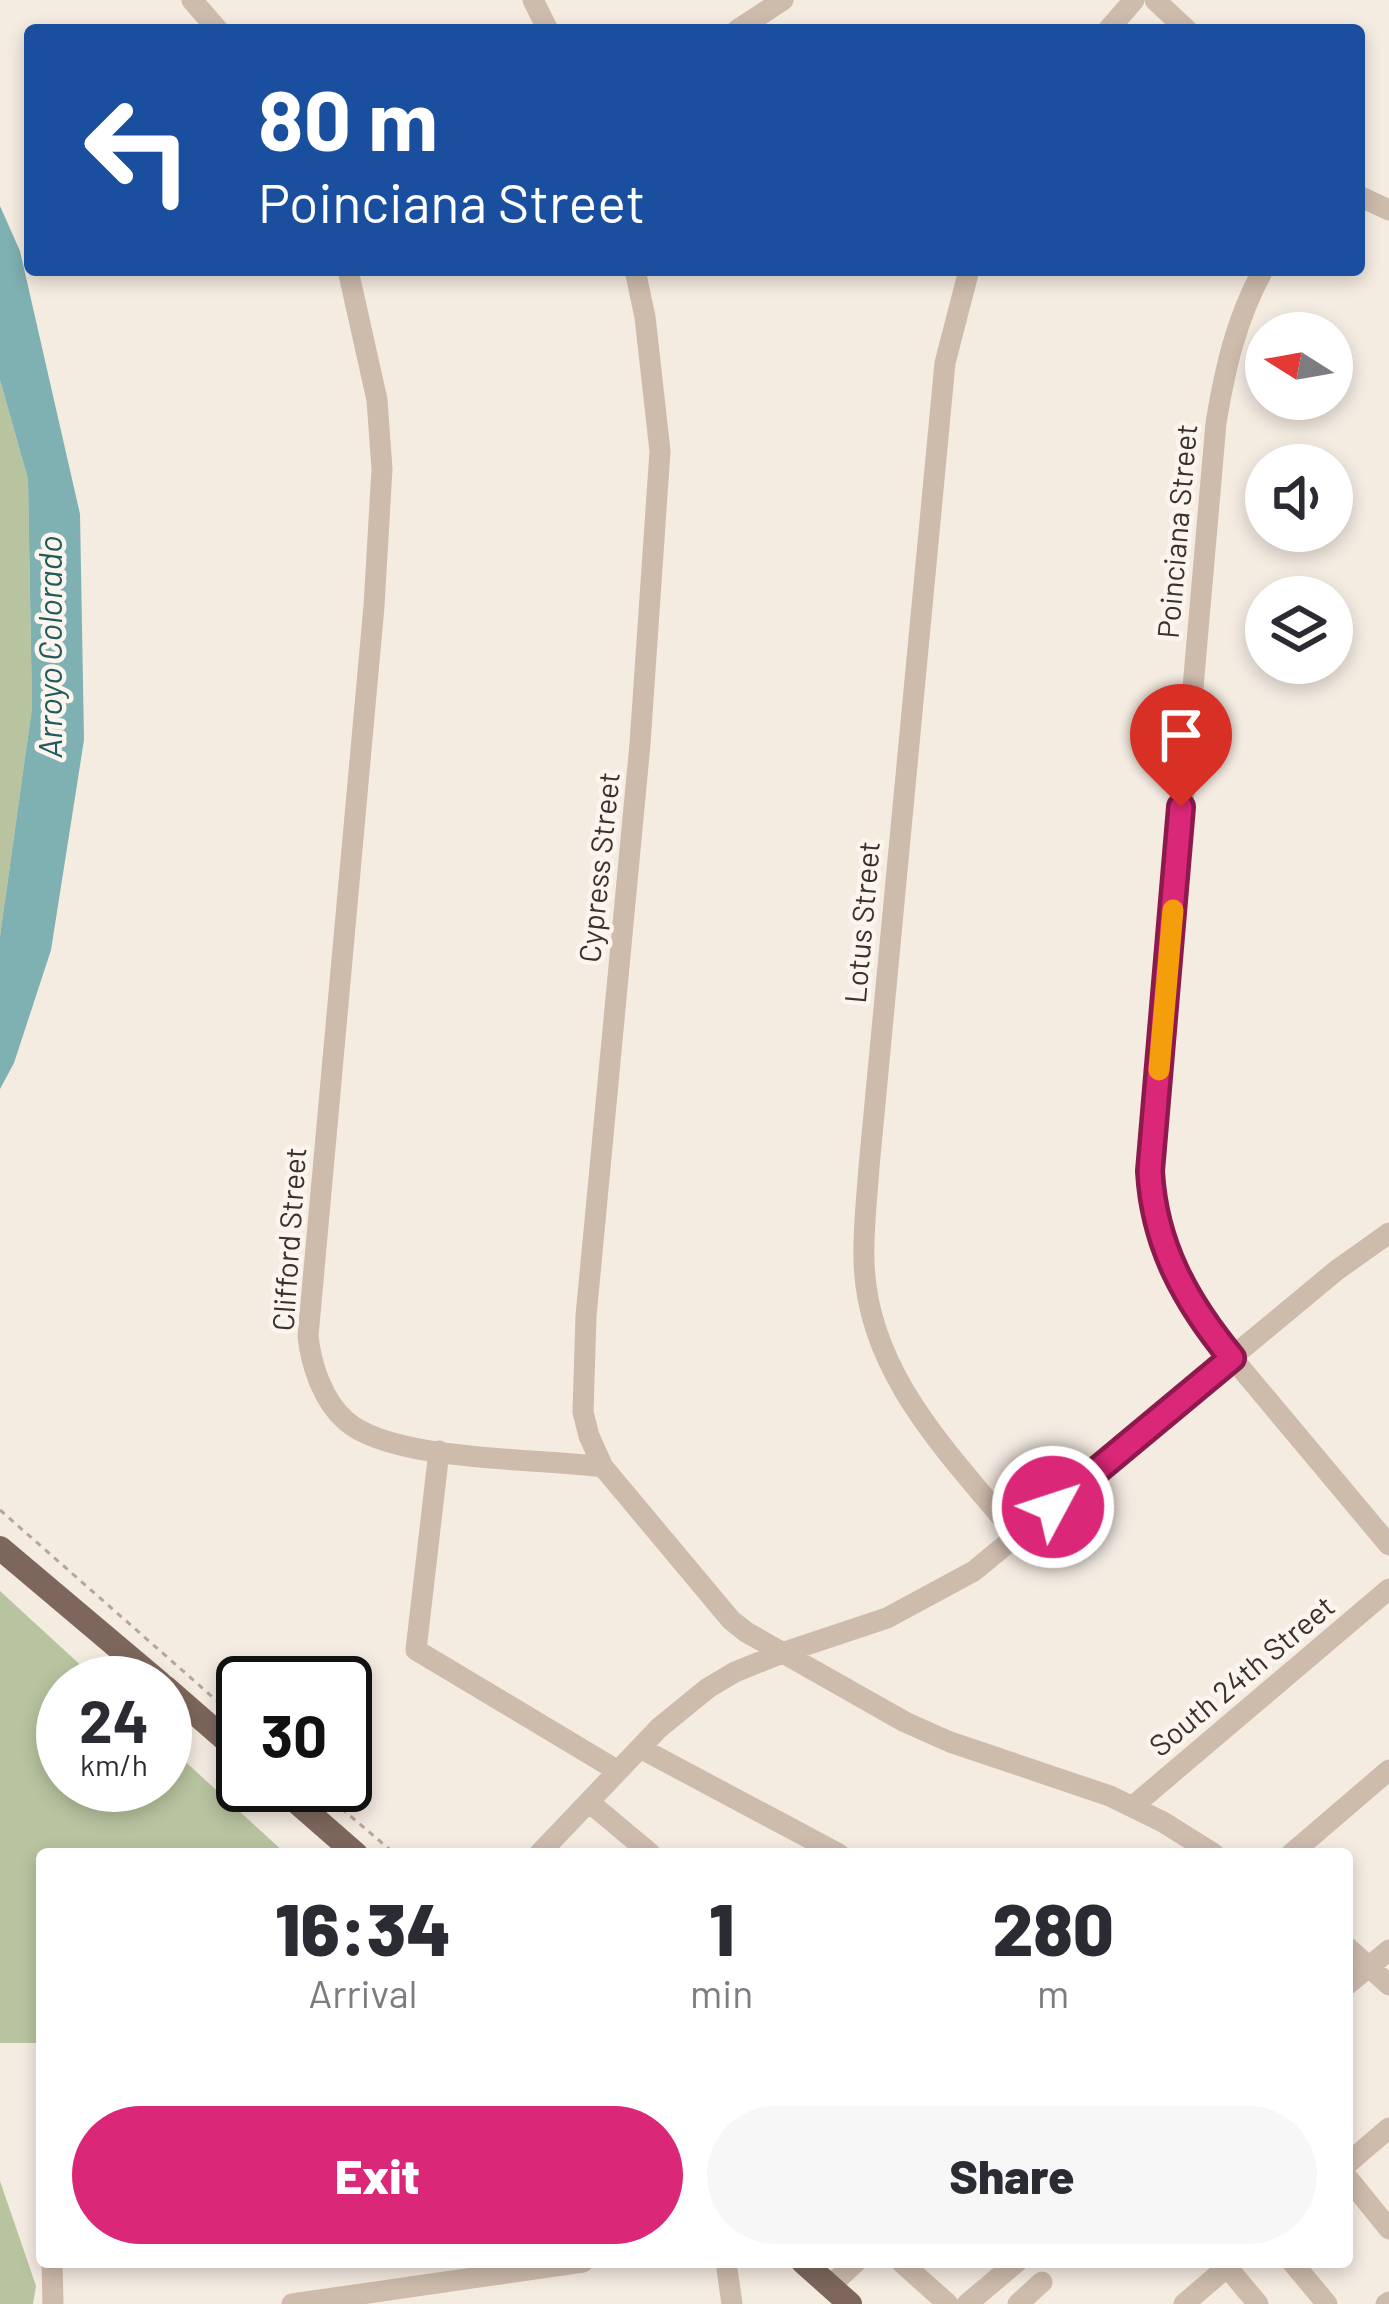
<!DOCTYPE html>
<style>
:root{--surface:#fff;--page:#f7f7f7;--text:#2b2b33;--muted:#7c7c81;--accent:#db2777}
body{margin:0;font-family:Barlow,sans-serif;background:var(--page);color:var(--text);height:100vh;display:flex;flex-direction:column;font-size:45px;white-space:nowrap}
*{box-sizing:border-box;margin:0}
p{font-size:39px;color:var(--muted)}
.icon{flex:none;width:66px;height:66px;fill:none;stroke:currentColor;stroke-width:2;stroke-linecap:round;stroke-linejoin:round}
.map{position:relative;flex:1;overflow:hidden}
.drawer{position:absolute;left:36px;top:1848px;width:1317px;height:420px;display:flex;flex-direction:column;background:var(--surface);border-radius:12px;box-shadow:0 6px 18px #0003}
.drawer>*{flex:none}
.hud{position:absolute;left:24px;top:24px;width:1341px;height:252px;border-radius:12px;box-shadow:0 6px 18px #0003;background:#1a4fa0;color:#fff;overflow:hidden}
.needle{width:78px;rotate:281deg}
.controls{position:absolute;left:1245px;top:312px;display:grid;gap:24px}
.controls a{display:grid;place-items:center;width:108px;height:108px;border-radius:50%;background:var(--surface);box-shadow:0 6px 18px #0003;font-size:60px}
.speed{position:absolute;left:36px;top:1656px;display:flex;gap:24px;font-size:60px;font-weight:700;text-align:center}
.speed>*{display:grid;place-content:center;width:156px;height:156px;border-radius:50%;background:var(--surface);box-shadow:0 6px 18px #0003;line-height:1}
.speed small{font-size:30px;font-weight:400}
.speed .limit{border:6px solid #111;border-radius:18px;background:#fff;color:#111}
.pin{position:absolute;display:grid;place-items:center;width:102px;height:102px;color:#fff;margin:-123px -51px;border-radius:50% 50% 50% 0;rotate:-45deg;box-shadow:0 0 12px #0007}
.pin .icon{rotate:45deg}
.me{position:absolute;width:132px;margin:-66px;rotate:50deg;stroke-linejoin:round;filter:drop-shadow(0 0 9px #0008)}
.turn{display:flex;align-items:center;gap:42px;height:252px;padding:0 36px;font-size:54px}
.turn .icon{width:156px;height:156px;stroke-width:2.5}
.turn b{display:block;font-size:84px;line-height:102px}
.eta{display:flex;justify-content:space-evenly;align-items:center;height:204px;text-align:center}
.eta b{font-size:72px;font-weight:800;line-height:84px}
.primary-button{display:flex;gap:24px;margin-top:auto;padding:24px 36px}
.primary-button a{flex:1;height:138px;border-radius:72px;background:var(--accent);color:#fff;font-size:48px;font-weight:800;line-height:138px;text-align:center}
.primary-button a+a{background:var(--page);color:var(--text)}
.map>svg:first-child{display:block}
.green{fill:#b8c4a0}
.water{fill:#7fb0b2}
.lines{fill:none;stroke-linecap:round;stroke-linejoin:round}
.path{stroke:#b9a596;stroke-width:3;stroke-dasharray:6 6;stroke-linecap:butt}
.minor{stroke:#cdbbac;stroke-width:21}
.major{stroke:#7d675c;stroke-width:24}
.route-casing{stroke:#8e194d;stroke-width:30}
.route{stroke:#db2777;stroke-width:21}
.slow{stroke:#f59e0b;stroke-width:21}
.labels{text-anchor:middle;dominant-baseline:central;stroke-width:9;stroke-linejoin:round;paint-order:stroke}
.street-label{font-size:30px;fill:#3b302b;stroke:#fbf5ee}
.water-label{font-size:33px;font-style:italic;fill:#1f5a5e;stroke:#fbf5ee}
</style>
<div class="map">
<svg width="1389" height="2304" viewBox="0 0 1389 2304">
<rect width="100%" height="100%" fill="#f4ebe1"/>
<!-- green -->
<path class="green" d="M0,380l28,99 4,229 -32,228z
M0,1591l100,92h-37v102h102v-42l121,111h-244v189h-42z
M0,2181l36,105 -3,18h-33z"/>
<!-- water -->
<path class="water" d="M0,206l20,45 60,263 4,226 -33,210 -37,113 -14,26v-153l32,-228 -4,-229 -28,-99z"/>
<g class="lines">
<!-- path -->
<path class="path" d="M0,1510l233,205
M314,1785l81,69"/>
<!-- minor -->
<path class="minor" d="M192,0l26,30
M533,0l15,30
M1155,0l32,30
M737,30l46,-30
M1108,30l26,-30
M1359,196l30,14
M348,270l29,130 5,69 -8,137 -66,730c3,29 15,65 38,85 47,41 193,37 257,46l128,153 15,12 159,90 45,20 160,54 53,26 51,32
M969,270l-24,93 -76,804c-2,31 -6,62 -5,93 2,113 86,194 154,277
M1263,270c-27,49 -38,99 -47,153l-65,748 1,30 14,54 43,75 180,215
M439,1451l-23,199 202,121
M603,1467l-14,-31 -6,-24 3,-96 54,-572 20,-293 -15,-134 -10,-47
M640,1748l199,106
M589,1802l62,52
M1132,1807l257,-218
M539,1854l120,-126 49,-40 27,-16 47,-19 105,-35 87,-47 363,-301 52,-37
M1291,1854l98,-84
M1347,1947l42,38
M1347,1985l42,-35
M1347,2164l42,-36
M1347,2177l42,52
M52,2262l1,42
M726,2262l6,42
M901,2262l47,42
M1292,2262l35,42
M1227,2267l31,37
M830,2286l26,-24
M292,2304l291,-42
M967,2304l50,-42
M1018,2304l24,-22
M1184,2304l49,-42
M1386,2304l3,-2"/>
<!-- major -->
<path class="major" d="M0,1548l160,135
M165,1687l78,68
M277,1785l79,69
M803,2262l47,42"/>
</g>
<g class="lines">
<defs>
<path id="route" d="M1053,1507l179,-149c-46,-56 -78,-113 -82,-187l31,-364"/>
</defs>
<!-- route casing -->
<use href="#route" class="route-casing"/>
<!-- route -->
<use href="#route" class="route"/>
<!-- slow -->
<path class="slow" d="M1159,1070l14,-160"/>
</g>
<g class="labels">
<!-- street labels -->
<g class="street-label">
<text transform="translate(1176 531) rotate(-85)">Poinciana Street</text>
<text transform="translate(598 867) rotate(-84)">Cypress Street</text>
<text transform="translate(861 922) rotate(-85)">Lotus Street</text>
<text transform="translate(288 1239) rotate(-86)">Clifford Street</text>
<text transform="translate(1241 1675) rotate(-40)">South 24th Street</text>
</g>
<!-- water labels -->
<g class="water-label">
<text transform="translate(49 647) rotate(-90)">Arroyo Colorado</text>
</g>
</g>
</svg>
<div class="controls">
<a><svg class="needle" viewBox="-14 -14 28 28"><path d="M0-13l5 13h-10z" fill="#e53935"/><path d="M0 13l5-13h-10z" fill="#7c7c81"/></svg></a>
<a><svg class="icon" aria-label="sound" viewBox="0 0 24 24"><path d="M4 9h4l5-4v14l-5-4H4zM17 9q2 3 0 6"/></svg></a>
<a><svg class="icon" aria-label="layers" viewBox="0 0 24 24"><path d="M12 4l9 5-9 5-9-5zM3 14l9 5 9-5"/></svg></a>
</div>
<div class="speed"><div>24<small>km/h</small></div><div class="limit">30</div></div>
<div class="pin" style="left:1181px;top:807px;background:#d93025"><svg class="icon" aria-label="arrive" viewBox="0 0 24 24"><path d="M6 21V4h12l-3 4 3 4H6"/></svg></div>
<svg class="me" style="left:1053px;top:1507px" viewBox="-20 -20 40 40"><circle r="17" fill="#db2777" stroke="#fff" stroke-width="3"/><path d="M0-11L8 9 0 5-8 9z" fill="#fff"/></svg>
<div class="hud">
<div class="turn"><svg class="icon" aria-label="left" viewBox="0 0 24 24"><path d="M17 20v-9H6M10 6l-5 5 5 5"/></svg><div><b>80 m</b>Poinciana Street</div></div>
</div>
<section class="drawer">
<div class="eta">
<div><b>16:34</b><p>Arrival</p></div>
<div><b>1</b><p>min</p></div>
<div><b>280</b><p>m</p></div>
</div>
<div class="primary-button"><a>Exit</a><a>Share</a></div>
</section>
</div>
